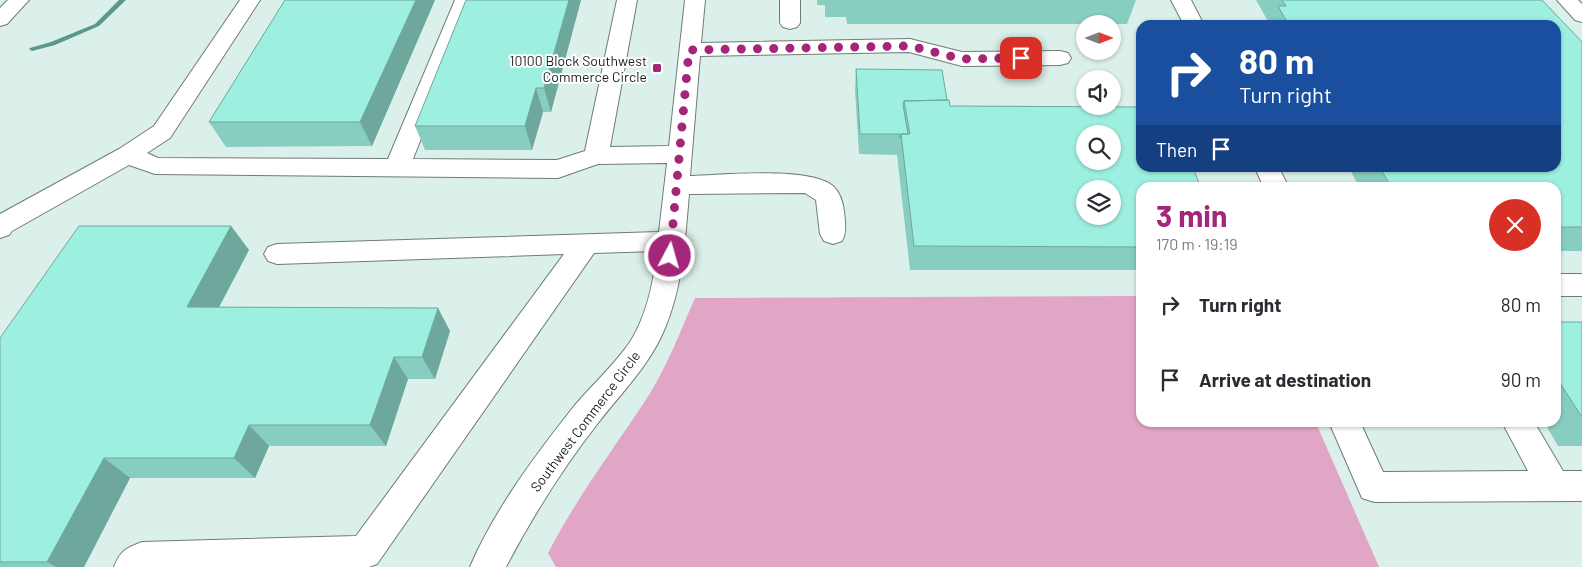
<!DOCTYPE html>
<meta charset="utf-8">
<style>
:root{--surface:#fff;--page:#f2f2f3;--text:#2b2b33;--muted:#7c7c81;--accent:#a42679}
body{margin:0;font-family:Barlow,sans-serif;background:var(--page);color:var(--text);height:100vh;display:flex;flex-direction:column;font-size:19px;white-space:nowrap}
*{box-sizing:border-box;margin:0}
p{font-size:16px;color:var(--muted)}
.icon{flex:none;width:28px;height:28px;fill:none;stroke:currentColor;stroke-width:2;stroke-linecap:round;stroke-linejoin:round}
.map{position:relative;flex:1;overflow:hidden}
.details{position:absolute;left:1136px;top:182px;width:425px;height:245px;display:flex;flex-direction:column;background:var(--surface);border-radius:15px;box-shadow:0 1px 4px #0004}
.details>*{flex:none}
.banner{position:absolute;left:1136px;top:20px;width:425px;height:152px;border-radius:15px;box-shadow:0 1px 4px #0004;background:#1a4fa0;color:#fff;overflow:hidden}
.needle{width:32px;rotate:90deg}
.fabs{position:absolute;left:1076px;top:15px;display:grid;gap:10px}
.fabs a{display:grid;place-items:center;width:45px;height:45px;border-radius:50%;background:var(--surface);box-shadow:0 1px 4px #0004;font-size:25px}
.pin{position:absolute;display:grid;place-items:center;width:42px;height:42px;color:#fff;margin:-21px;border-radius:10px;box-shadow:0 2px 8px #0006}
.me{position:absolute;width:55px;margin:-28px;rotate:6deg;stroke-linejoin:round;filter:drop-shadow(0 0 4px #0008)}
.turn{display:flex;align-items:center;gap:18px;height:105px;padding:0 20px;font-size:22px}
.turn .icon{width:65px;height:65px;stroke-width:2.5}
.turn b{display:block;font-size:35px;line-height:42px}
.then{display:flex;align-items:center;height:48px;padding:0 20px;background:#0003;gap:10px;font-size:19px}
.round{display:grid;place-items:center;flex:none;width:52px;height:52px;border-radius:26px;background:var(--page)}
.headline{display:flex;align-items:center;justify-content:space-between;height:85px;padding:0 20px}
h1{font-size:30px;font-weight:700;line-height:38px;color:var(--accent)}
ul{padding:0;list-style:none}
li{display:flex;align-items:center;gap:15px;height:75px;padding:0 20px}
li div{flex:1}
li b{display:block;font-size:19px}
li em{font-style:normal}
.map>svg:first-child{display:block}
.built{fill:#dbf0eb;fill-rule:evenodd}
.forest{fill:#e1a5c5}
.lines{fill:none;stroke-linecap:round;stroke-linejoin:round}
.stream{fill:#5c978b;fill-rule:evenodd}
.minor-casing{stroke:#707b78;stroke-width:2}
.minor{fill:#fff;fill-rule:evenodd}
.wall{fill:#87cec0}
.shaded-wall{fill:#6ea79c}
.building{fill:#9defdf;stroke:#6ea79c;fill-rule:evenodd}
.route{stroke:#a42679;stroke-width:9;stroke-dasharray:0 16.2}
.poi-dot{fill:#a42679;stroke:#fff;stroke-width:2}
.labels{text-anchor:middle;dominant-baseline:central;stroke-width:4;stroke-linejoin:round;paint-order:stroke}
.poi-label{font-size:14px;fill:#1b1f1e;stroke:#fff;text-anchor:end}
.street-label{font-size:14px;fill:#1b1f1e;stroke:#fff}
</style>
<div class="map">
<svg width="1582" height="567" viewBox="0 0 1582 567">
<rect width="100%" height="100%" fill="#edf9f6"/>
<!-- built -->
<path class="built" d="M0,0h1582v567h-1582zM1085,24h27v27h-27zM1141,25h415v143h-415zM1085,79h27v27h-27zM1085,134h27v27h-27zM1141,188h415v234h-415zM1085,189h27v27h-27z"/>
<!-- forest -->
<path class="forest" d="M1141,296v126l175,1 63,144h-823l-8,-14c29,-56 65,-103 99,-155 20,-31 33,-66 48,-100z"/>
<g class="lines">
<!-- stream -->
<path class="stream" d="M119,0h7l-27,26 -44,19 -23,6 -3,-2 1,-1 21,-6 44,-18z"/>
<defs>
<path id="minor" d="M8,0h21l-22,24 -7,2v-18z
M240,0h20l-90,138 -23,15 11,5 230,1 67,-159h20l-62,159 144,1 28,-9 32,-151h20l-27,147 59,-1 16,-146h20l-4,43 209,-4 52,13 98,-1 8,2 3,5 -3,5 -8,2 -98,1 -53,-14 -209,4 -10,120c31,-1 123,-10 144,11 6,6 9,16 10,24 1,11 3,21 -2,30l-9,3 -9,-3 -4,-7 -4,-34 -11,-7 -116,1c-4,45 -6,91 -24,134 -15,37 -43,64 -67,95 -35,45 -66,94 -92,144h-36c24,-57 67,-114 105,-162 18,-21 39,-40 55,-63 16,-25 24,-61 27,-91l-63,2 -217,311 -8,3h-255c6,-16 12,-19 28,-25l214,-6 208,-282 -287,10 -9,-3 -4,-7 4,-7 9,-3 382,-12 8,-69 -69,1 -40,14 -403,-4 -26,-9 -117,66 -3,4 -9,3v-24l119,-65 35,-23z
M780,0h20v23l-3,4 -7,2 -7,-2 -3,-4z
M1171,0h20l13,25h-20z
M1557,0h21l4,4v18l-7,-2z
M1255,168h24l10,20h-25z
M1556,274h26v22h-26z
M1329,422h31l23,50 145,-1 -26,-49h32l29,49h19v30l-208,1 -12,-4z"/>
</defs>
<!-- minor casing -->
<use href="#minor" class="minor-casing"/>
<!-- minor -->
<use href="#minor" class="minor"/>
</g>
<!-- wall -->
<path class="wall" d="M285,0h150l-63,146 -146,1 -17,-25z
M581,0l-30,112h-8l-11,38h-107l-10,-24z
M817,0h319l-9,24h-280l-1,-7h-21v-12h-8z
M1256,0h286l40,42v209h-26v-63h-196l-11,-20h207v-143h-288l1,-2z
M856,69l91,31 3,6 191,82v82h-231l-13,-115 -38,-1 -4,-64z
M231,226l18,24 -30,57 231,24 -15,48h-27l-22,67h-117l-14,32h-125l-46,89h-84v-229z
M1556,322h26v124h-24l-14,-24h12z"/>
<!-- shaded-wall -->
<path class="shaded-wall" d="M416,0h19l-63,146 -12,-24z
M569,0h12l-30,112 -7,-24z
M536,88l7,24 -11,38 -7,-24z
M231,226l18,24 -42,80 -20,-23z
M438,308l12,23 -15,48 -13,-22z
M394,357l14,22 -22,67 -16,-21z
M249,425l20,21 -14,32 -21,-20z
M104,458l26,20 -46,89h-28l-9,-5z"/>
<!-- building -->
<path class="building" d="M285,0h131l-56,122h-151z
M466,0h103l-25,88h-8l-11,38h-110z
M1282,0h260l40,42v185h-26v-39h-164l-12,-20h176v-143h-267l-11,-19h8z
M856,69l86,1 5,30 -43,1 -1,4 5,29h-7l-1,4v-4h-40z
M949,100l1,6 191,1v61h52l8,20h-60v59l-227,-1 -13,-112h9l-6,-33zM1085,134h27v27h-27zM1085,189h27v27h-27z
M79,226h152l-44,81 251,1 -16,49h-28l-24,68h-121l-15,33h-130l-57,104h-47v-224z
M1556,322h26v95l-26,-40z"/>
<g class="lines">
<!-- route -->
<path class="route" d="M670,256l19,-206 221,-4 52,13 59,-1"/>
</g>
<!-- markers -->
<rect class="poi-dot" x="652" y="63" width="10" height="10" rx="2.5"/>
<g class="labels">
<!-- poi labels -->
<g class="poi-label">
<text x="647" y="60">10100 Block Southwest<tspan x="647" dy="16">Commerce Circle</tspan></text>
</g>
<!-- street labels -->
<g class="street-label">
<text transform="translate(585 421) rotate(-53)">Southwest Commerce Circle</text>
</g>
</g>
</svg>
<div class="fabs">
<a><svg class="needle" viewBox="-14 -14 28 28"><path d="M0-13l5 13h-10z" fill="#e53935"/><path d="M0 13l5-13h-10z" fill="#7c7c81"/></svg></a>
<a><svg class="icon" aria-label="sound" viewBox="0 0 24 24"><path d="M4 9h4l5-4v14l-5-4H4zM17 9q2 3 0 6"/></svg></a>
<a><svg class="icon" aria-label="search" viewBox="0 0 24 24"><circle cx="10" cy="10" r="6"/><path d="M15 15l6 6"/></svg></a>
<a><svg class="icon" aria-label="layers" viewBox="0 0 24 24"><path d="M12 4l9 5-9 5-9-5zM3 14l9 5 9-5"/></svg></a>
</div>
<div class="pin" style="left:1021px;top:58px;background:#d93025"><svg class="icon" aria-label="arrive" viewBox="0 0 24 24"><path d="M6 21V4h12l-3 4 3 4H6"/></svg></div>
<svg class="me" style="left:670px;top:256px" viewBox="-20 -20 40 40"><circle r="17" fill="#a42679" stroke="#fff" stroke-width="3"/><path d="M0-11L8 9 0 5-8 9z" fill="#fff"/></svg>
<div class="banner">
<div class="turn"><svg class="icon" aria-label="right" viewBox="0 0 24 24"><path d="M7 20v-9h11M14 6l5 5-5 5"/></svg><div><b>80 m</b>Turn right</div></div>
<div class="then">Then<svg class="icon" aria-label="arrive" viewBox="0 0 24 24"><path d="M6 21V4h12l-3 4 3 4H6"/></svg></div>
</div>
<section class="details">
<div class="headline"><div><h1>3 min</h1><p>170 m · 19:19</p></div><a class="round" style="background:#d93025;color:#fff"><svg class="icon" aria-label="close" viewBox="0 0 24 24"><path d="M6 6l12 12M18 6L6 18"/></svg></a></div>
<ul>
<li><svg class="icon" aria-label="right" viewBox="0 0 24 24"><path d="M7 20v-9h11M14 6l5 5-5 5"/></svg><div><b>Turn right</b></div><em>80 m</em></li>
<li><svg class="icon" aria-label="arrive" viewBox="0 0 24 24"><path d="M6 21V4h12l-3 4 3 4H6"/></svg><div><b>Arrive at destination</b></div><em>90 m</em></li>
</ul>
</section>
</div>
